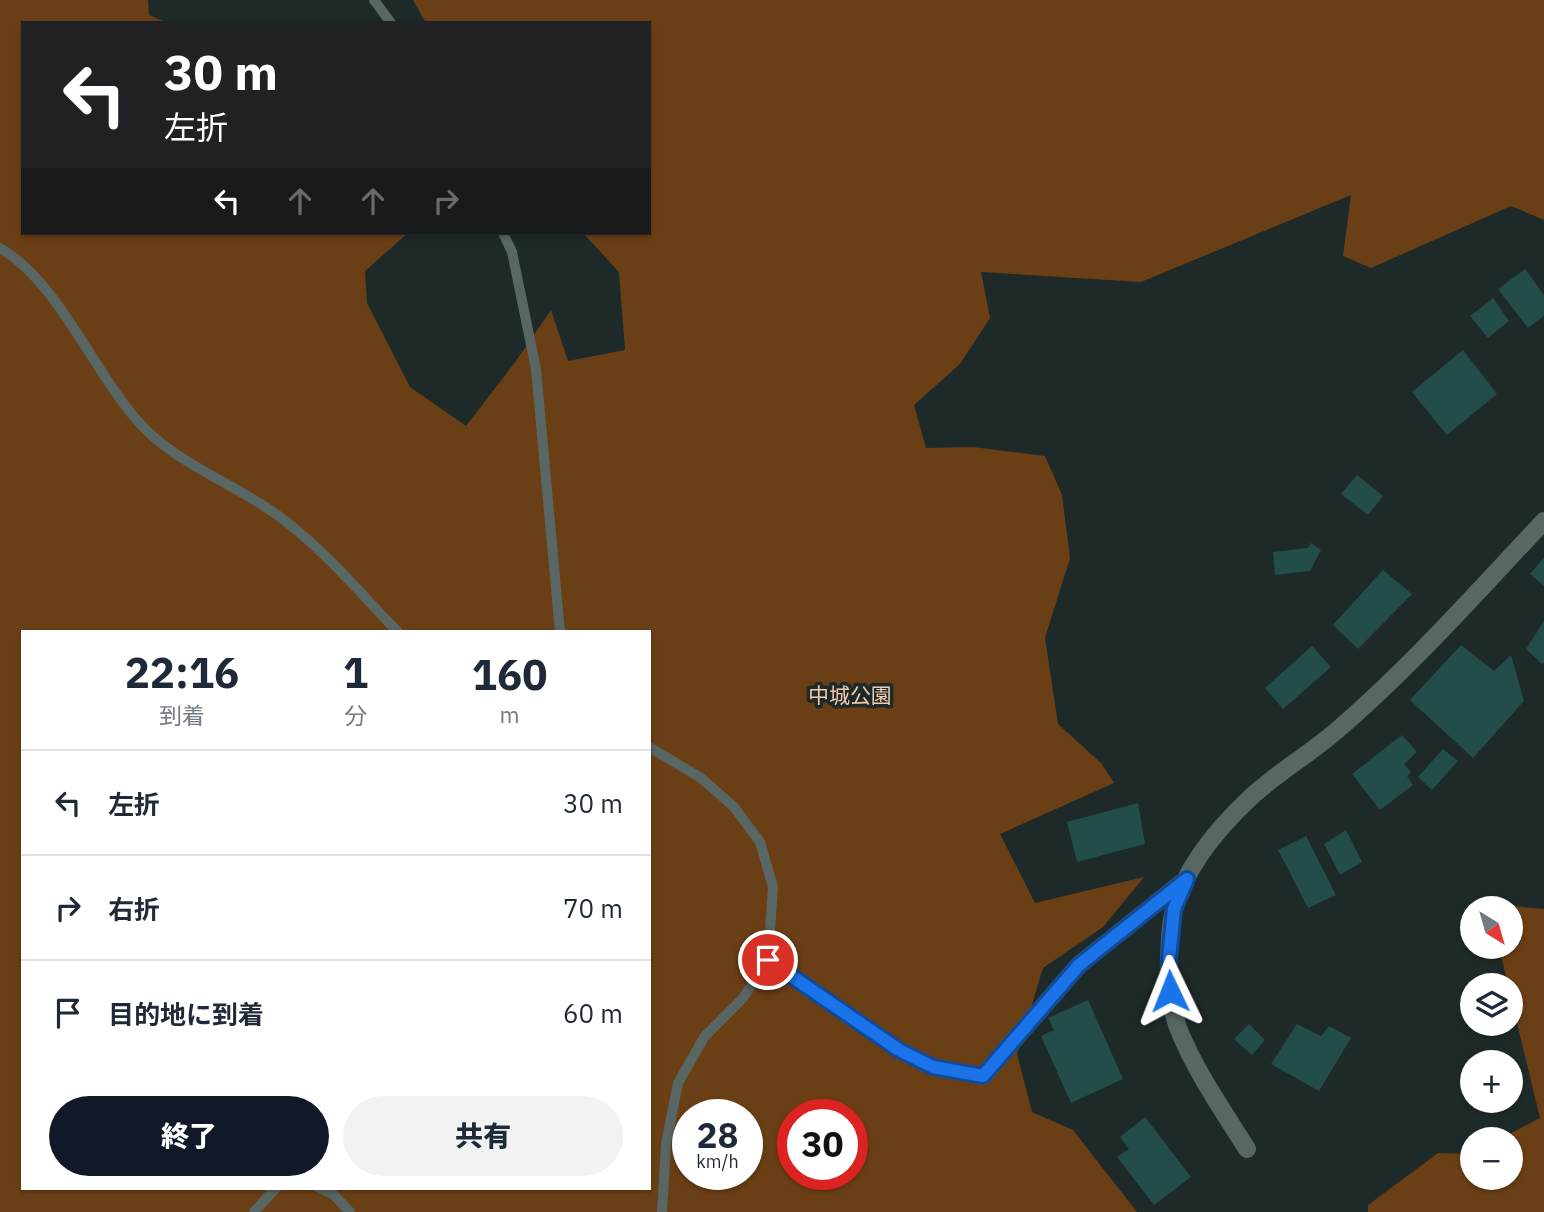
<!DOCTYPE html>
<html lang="ja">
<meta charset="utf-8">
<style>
:root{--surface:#fff;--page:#f2f2f3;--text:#1f2937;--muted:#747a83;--line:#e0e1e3;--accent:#111827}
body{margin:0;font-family:"IBM Plex Sans","Noto Sans JP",sans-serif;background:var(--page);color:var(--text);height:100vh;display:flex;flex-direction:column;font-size:26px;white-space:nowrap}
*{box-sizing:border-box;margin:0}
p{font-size:23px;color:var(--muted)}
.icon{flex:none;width:38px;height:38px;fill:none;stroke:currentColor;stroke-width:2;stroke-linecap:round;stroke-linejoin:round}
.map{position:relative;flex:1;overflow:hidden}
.sheet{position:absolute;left:21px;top:630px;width:630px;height:560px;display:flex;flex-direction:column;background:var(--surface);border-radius:0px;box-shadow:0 2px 5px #0004}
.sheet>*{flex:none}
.hud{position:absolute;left:21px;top:21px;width:630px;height:214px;border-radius:0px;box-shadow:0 2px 5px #0004;background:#202124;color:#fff;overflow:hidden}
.needle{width:46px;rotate:143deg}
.controls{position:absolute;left:1460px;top:896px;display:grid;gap:14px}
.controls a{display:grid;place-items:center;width:63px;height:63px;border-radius:50%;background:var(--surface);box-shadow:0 2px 5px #0004;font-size:35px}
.speed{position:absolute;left:672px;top:1099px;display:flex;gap:14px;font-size:35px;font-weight:700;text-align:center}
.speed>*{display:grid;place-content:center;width:91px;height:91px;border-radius:50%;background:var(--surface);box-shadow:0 2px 5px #0004;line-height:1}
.speed small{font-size:18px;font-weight:400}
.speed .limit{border:10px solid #d22;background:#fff;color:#111}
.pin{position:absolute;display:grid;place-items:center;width:60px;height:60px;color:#fff;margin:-30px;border:4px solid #fff;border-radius:50%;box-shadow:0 2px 7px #0007}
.me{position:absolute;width:77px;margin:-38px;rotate:358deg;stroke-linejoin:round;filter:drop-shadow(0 0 5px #0008)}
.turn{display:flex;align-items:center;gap:24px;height:147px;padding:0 28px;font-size:32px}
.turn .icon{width:91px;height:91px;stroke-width:2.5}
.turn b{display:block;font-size:49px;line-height:60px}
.lanes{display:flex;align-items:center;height:66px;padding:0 28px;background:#0003;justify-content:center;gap:35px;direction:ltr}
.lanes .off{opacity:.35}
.eta{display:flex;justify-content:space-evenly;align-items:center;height:119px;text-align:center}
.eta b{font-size:42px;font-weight:800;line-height:49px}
.action{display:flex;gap:14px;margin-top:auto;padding:14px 28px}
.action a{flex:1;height:80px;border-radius:42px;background:var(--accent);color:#fff;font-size:28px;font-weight:800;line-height:80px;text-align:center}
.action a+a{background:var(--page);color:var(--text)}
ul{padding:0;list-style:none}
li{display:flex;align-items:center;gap:21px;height:105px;padding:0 28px;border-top:2px solid var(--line)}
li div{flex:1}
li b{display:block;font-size:26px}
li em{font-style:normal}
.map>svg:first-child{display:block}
.green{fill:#6b3f15;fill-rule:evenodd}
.building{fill:#224d48}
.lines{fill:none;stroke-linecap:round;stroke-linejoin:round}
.service{stroke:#586664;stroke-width:10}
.minor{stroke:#586664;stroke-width:18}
.route-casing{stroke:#114b97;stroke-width:18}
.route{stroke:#1a73e8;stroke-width:12}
.labels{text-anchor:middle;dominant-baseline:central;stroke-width:7;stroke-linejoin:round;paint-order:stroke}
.park-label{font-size:21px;fill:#f2cbac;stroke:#1e2a29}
</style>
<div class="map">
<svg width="1544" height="1212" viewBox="0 0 1544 1212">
<rect width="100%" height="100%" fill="#1e2a29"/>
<!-- green -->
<path class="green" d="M0,0h148l1,15 19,8h-145v210h385l-43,38 2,32 43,84 56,39 50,-65 35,-51 17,51 57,-11 -6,-78 -36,-39h66v-210h-223l-13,-23h1131v220l-33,-14 -140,62 -28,-12 8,-61 -210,87 -160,-10 9,46 -30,46 -46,41 12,43 47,-1 72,9 17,39 8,63 -25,80 13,86 43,39 13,20 -114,51 35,69 109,-26 -41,50 -60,41 -26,86 15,58 41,18 64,82h-1137zM23,632h626v556h-626zM688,1115h59v59h-59zM793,1115h59v59h-59z
M1489,904l55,5v303h-176v-7l70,-52 34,1v24h38v-39h-10l40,-21 -30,-124v-9h-2l-9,-38h11v-39h-20z"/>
<!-- building -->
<path class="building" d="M1525,269l19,26v21l-16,12 -30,-39z
M1493,298l16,23 -21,17 -18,-22z
M1463,350l34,44 -50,41 -35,-43z
M1357,475l26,21 -15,19 -27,-21z
M1311,543l10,7 -11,21 -35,4 -2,-23 35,-4z
M1544,558v28l-14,-12z
M1383,570l29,24 -54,55 -25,-24z
M1544,621v41l-2,2 -16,-15z
M1461,645l33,26 17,-16 13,46 -51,57 -63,-58z
M1312,646l19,21 -48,42 -18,-21z
M1402,735l15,17 -13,12 7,8 -4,4 6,9 -33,25 -28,-36z
M1443,749l15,12 -26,29 -14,-13z
M1138,803l7,41 -68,18 -10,-40z
M1346,830l16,32 -22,13 -16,-31z
M1306,836l30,59 -28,13 -30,-58z
M1088,1000l35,79 -52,24 -30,-67 13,-6 -6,-12z
M1249,1024l16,16 -13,15 -18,-16z
M1297,1024l24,12 8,-10 22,12 -32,53 -48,-27z
M1145,1117l46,60 -37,28 -37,-48 12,-8 -9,-12z"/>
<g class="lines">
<!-- service -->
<path class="service" d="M374,0l17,23
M503,233l9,19 24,117 24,263
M0,248c57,33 92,120 135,170 38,46 103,66 149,102 42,32 77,74 114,112
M649,747l52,31 33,29 26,35 13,45 -5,73 -25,38 -38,38 -27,47 -12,61 -4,68
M768,960l131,90 34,17 50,9
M319,1188l14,6 17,18
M254,1212l22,-24"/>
<!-- minor -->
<path class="minor" d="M983,1076l96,-111 105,-84
M1247,1149c-23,-37 -49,-74 -66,-114 -11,-25 -13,-51 -12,-78 1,-15 1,-33 5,-47 11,-43 46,-84 77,-113 26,-24 57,-42 84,-65 75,-64 141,-139 209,-211"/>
</g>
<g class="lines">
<defs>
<path id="route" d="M768,960l131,90 34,17 50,9 96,-111 108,-86 -13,30 -5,49 1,33"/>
</defs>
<!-- route casing -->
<use href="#route" class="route-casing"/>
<!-- route -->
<use href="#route" class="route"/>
</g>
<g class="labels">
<!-- park labels -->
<g class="park-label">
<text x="850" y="695">中城公園</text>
</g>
</g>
</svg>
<div class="controls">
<a><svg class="needle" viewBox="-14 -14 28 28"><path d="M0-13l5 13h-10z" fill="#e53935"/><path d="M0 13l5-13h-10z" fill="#747a83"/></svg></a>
<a><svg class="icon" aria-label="layers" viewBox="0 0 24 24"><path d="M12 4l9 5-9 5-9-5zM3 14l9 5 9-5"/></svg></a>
<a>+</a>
<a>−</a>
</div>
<div class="speed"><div>28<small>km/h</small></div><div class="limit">30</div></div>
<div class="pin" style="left:768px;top:960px;background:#d93025"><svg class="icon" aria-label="arrive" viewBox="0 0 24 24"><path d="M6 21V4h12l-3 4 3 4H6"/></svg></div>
<svg class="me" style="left:1170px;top:991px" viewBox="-20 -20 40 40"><path d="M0-17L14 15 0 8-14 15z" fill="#1a73e8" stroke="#fff" stroke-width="4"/></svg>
<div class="hud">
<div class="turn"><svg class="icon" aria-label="left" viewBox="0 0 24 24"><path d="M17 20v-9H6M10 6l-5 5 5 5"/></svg><div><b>30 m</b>左折</div></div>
<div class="lanes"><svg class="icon" aria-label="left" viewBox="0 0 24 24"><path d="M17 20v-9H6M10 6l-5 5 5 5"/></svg><svg class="icon off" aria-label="ahead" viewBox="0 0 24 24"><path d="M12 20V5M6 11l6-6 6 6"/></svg><svg class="icon off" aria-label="ahead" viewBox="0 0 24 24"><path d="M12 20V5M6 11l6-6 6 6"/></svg><svg class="icon off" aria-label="right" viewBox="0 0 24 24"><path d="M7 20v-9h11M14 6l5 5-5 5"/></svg></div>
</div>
<section class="sheet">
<div class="eta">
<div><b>22:16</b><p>到着</p></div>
<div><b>1</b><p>分</p></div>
<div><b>160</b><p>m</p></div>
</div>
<ul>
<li><svg class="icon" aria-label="left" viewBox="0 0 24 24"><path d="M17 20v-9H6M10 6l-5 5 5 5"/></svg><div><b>左折</b></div><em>30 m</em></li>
<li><svg class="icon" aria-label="right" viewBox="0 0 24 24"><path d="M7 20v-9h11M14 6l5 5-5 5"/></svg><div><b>右折</b></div><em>70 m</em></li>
<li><svg class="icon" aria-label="arrive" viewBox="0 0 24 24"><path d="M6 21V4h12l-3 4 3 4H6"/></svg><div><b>目的地に到着</b></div><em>60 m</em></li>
</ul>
<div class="action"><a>終了</a><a>共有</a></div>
</section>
</div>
